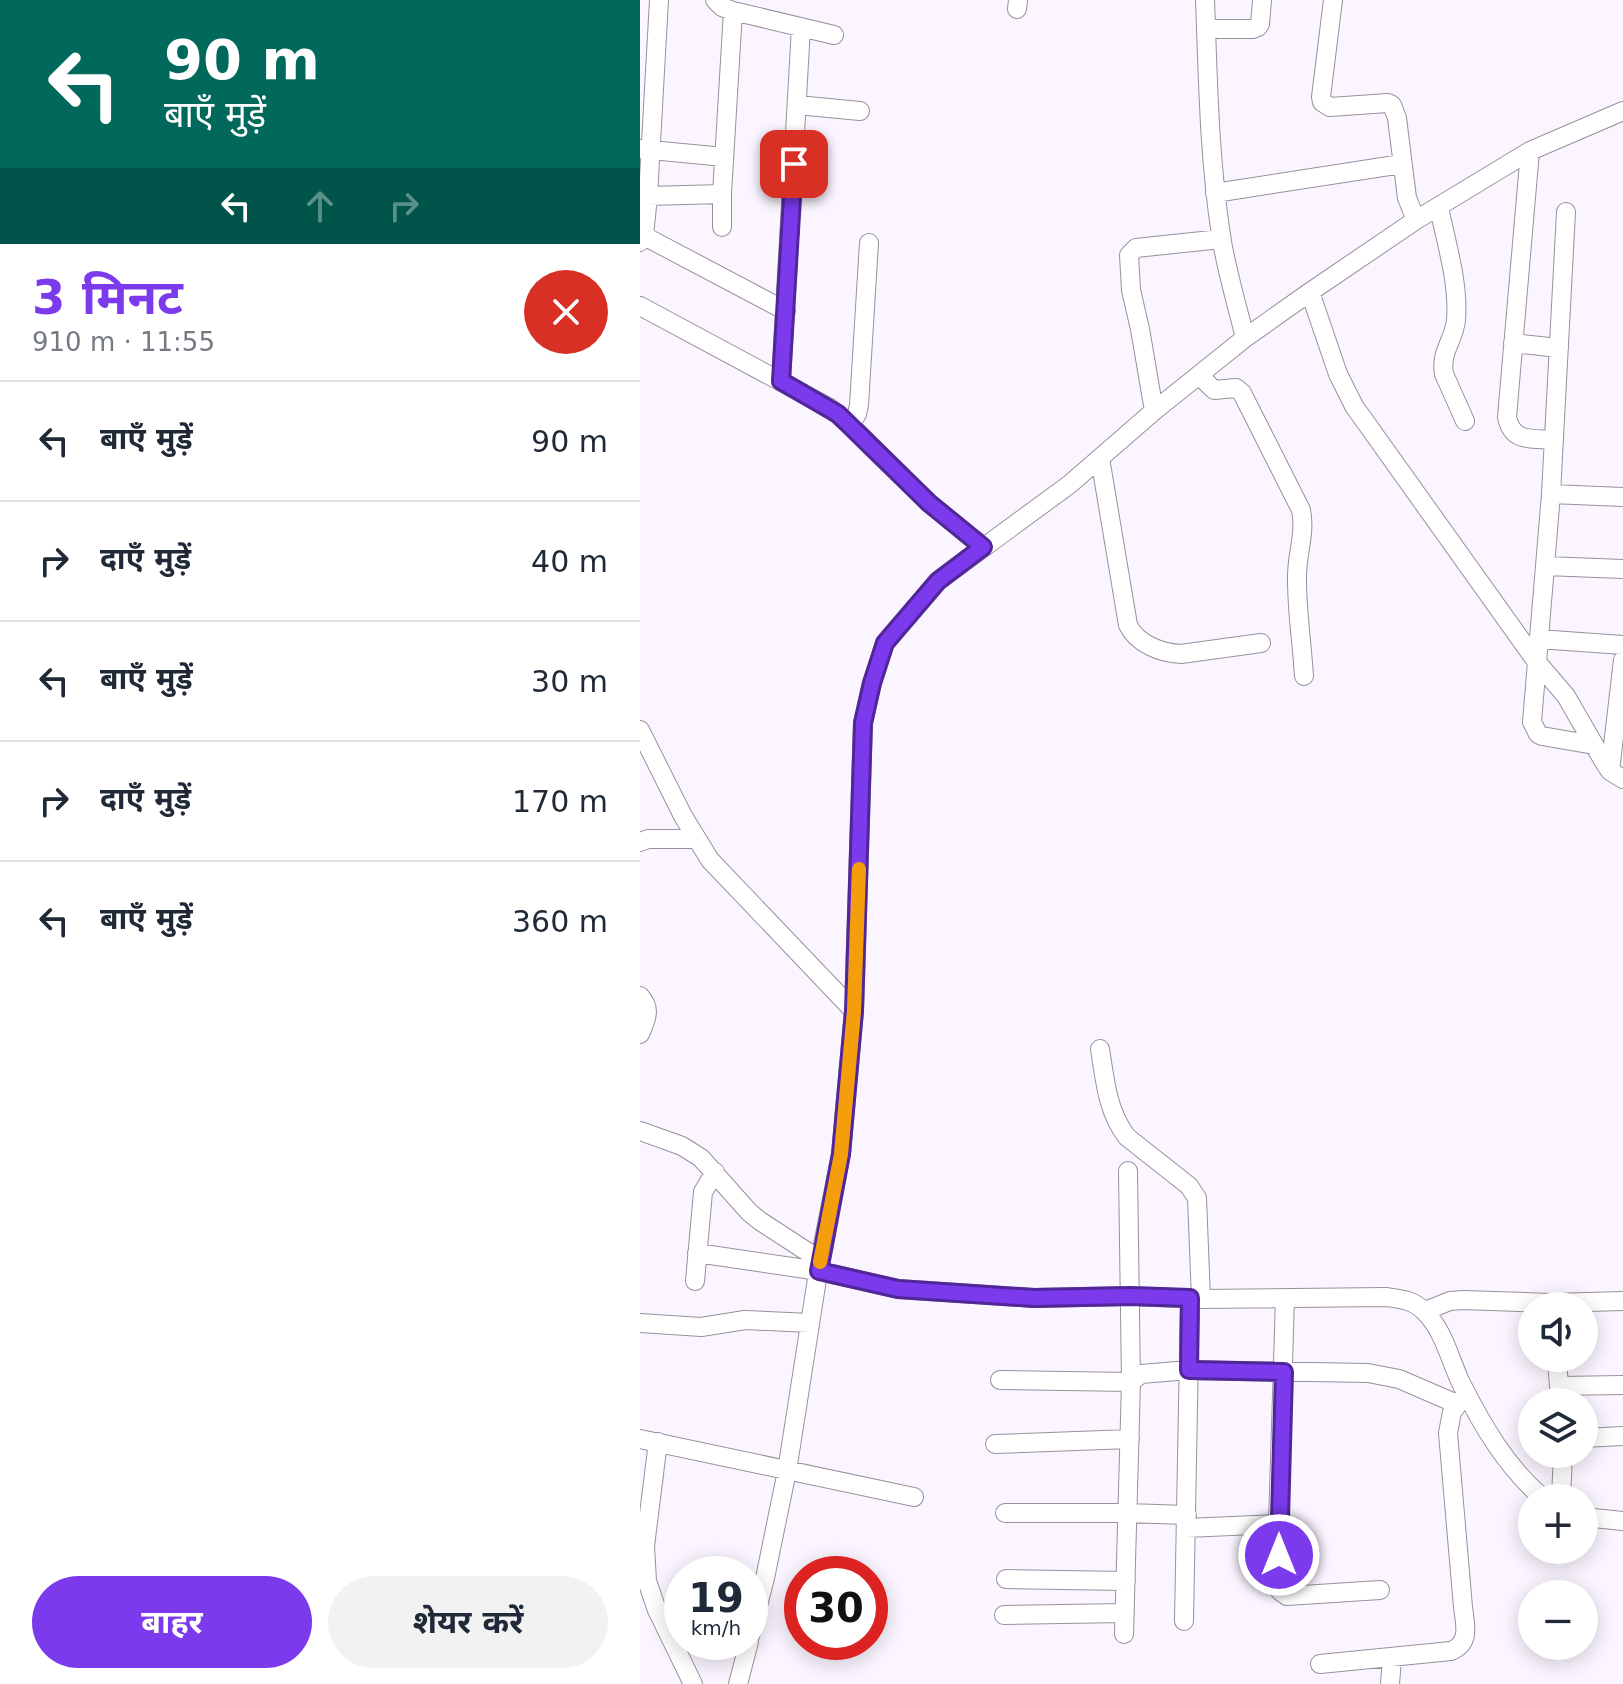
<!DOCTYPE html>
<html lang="hi">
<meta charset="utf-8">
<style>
:root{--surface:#fff;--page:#f2f2f3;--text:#1f2937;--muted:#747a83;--line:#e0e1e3;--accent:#7c3aed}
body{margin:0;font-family:"DejaVu Sans","Noto Sans Devanagari",sans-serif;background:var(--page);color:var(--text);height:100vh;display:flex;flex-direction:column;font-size:30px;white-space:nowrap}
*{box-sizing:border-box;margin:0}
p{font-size:26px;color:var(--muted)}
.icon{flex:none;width:44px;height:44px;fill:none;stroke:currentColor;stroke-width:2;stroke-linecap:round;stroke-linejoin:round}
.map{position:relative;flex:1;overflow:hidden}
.drawer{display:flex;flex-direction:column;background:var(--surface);width:640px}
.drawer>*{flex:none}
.hud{background:#00695c;color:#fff;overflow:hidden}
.tools{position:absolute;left:878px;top:1292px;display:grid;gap:16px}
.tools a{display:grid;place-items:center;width:80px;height:80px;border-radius:50%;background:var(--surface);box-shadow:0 4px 20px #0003;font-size:40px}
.speed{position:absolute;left:24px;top:1556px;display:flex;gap:16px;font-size:40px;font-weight:700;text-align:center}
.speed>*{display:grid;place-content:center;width:104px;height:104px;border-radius:50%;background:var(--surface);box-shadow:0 4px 20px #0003;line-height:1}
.speed small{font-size:20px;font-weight:400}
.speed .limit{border:12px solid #d22;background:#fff;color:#111}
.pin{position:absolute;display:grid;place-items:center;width:68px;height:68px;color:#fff;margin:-34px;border-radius:16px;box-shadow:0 4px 12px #0006}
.me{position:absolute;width:88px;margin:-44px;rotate:0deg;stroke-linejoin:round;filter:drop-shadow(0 0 6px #0008)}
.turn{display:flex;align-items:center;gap:28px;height:168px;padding:0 32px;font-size:36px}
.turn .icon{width:104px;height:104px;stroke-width:2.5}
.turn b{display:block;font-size:56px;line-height:68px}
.lanes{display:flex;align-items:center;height:76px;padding:0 32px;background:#0003;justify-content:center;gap:40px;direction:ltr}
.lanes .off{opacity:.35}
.round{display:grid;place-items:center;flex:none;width:84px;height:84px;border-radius:42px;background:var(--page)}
.head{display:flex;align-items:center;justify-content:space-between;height:136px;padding:0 32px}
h1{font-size:48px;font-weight:700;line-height:60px;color:var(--accent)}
.primary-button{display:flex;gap:16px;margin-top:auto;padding:16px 32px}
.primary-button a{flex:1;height:92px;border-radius:48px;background:var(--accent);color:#fff;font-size:32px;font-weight:700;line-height:92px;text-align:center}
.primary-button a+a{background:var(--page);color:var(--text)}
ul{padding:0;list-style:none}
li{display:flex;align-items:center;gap:24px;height:120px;padding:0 32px;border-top:2px solid var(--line)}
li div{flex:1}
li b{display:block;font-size:30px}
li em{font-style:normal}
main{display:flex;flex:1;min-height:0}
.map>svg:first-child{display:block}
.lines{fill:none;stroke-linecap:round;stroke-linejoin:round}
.minor-casing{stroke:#98919c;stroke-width:20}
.minor{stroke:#fff;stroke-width:18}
.route-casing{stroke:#51269a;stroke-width:20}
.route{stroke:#7c3aed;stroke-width:14}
.slow{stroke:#f59e0b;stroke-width:14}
</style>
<main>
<section class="drawer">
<div class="hud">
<div class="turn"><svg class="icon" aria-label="left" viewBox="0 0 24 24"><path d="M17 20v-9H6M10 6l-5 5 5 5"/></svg><div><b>90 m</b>बाएँ मुड़ें</div></div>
<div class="lanes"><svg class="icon" aria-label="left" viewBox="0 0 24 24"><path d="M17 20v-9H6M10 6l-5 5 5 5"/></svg><svg class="icon off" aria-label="ahead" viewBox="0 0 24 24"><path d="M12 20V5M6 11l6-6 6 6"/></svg><svg class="icon off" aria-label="right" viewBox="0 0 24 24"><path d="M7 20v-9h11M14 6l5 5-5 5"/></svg></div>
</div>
<div class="head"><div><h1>3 मिनट</h1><p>910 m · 11:55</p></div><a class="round" style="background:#d93025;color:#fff"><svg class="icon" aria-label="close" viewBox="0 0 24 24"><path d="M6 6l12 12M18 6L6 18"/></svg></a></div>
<ul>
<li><svg class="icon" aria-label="left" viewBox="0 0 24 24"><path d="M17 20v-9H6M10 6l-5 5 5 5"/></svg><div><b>बाएँ मुड़ें</b></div><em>90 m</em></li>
<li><svg class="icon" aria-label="right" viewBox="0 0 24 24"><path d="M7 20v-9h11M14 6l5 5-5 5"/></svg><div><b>दाएँ मुड़ें</b></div><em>40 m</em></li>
<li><svg class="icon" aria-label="left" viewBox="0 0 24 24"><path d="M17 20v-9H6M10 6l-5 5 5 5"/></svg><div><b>बाएँ मुड़ें</b></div><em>30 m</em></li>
<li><svg class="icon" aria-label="right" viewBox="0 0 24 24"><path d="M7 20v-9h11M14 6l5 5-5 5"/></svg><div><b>दाएँ मुड़ें</b></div><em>170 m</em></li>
<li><svg class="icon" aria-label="left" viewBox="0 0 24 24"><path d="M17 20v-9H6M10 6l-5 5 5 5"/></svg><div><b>बाएँ मुड़ें</b></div><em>360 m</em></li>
</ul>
<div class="primary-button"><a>बाहर</a><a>शेयर करें</a></div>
</section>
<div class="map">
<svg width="983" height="1684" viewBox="0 0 983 1684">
<rect width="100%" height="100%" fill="#fbf5ff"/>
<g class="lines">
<defs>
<path id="minor" d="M75,0l7,7 11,4 101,24
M565,0c3,79 4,157 16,235 5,35 16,69 24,103
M693,0l-12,97 1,5 8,5 58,-4 4,2 5,13 10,80 9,22
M377,9l1,-9
M566,29h47l5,-2 2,-3 2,-24
M157,105l63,6
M0,149l84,8
M890,151l-23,266c5,26 25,21 47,23
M575,193l187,-29
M8,196l74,-2
M799,207c7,36 20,75 17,113 -2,21 -16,31 -12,54l21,47
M926,212l-15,282 -19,228 6,12 4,2 52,9
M82,227v-33l11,-183
M4,236l142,75
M0,242l4,-6 4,-40 11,-196
M670,292l28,82 16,32 182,255 30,35 38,66 6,9 13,8
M0,306l190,102 20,17 79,78 54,44
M873,343l46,5
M559,375l15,15 22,-2 6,5 59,117c5,24 -5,46 -4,70 0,32 5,64 7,96
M141,381l20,-354
M514,411l-14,-82 -9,-39 -2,-35 7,-7 85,-9
M210,425l7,-11 2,-9 10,-162
M460,458l28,167c9,19 33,28 53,29l80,-11
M911,494l72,3
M905,566l78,3
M898,639l85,6
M0,730l43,86 27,44 144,151
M970,771l13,-111
M0,842l8,-3h48
M0,996c12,13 6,24 0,38
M460,1049c5,31 7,62 27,88l62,49 8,12 4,101
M0,1131l42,15 19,12 48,54 11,9 60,39
M57,1253l122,18 79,18 136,9 97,-2 70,3 185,-2c15,2 28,3 39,15 19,19 25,48 36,71 21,42 46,85 82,115
M55,1281l8,-89 12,-20
M645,1298l-7,226 2,67 7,5 93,-6
M785,1311l25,-10 13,-1 89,3 71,-2
M0,1323l61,4 44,-7 65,3
M917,1358l3,44
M360,1380l131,2 10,-8 48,-4 179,3 31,6 58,25
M919,1386l64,-1
M944,1438l39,-2
M0,1439l274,58
M18,1442l-13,104 2,35 10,29 36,74
M355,1444l135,-5
M921,1498l2,-44
M365,1513h122l60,2
M944,1517l39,4
M546,1528l92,-4
M366,1579l120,2
M364,1615l121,-2
M544,1621l6,-323
M484,1634l7,-252 -3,-211
M110,1636l15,-58 22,-107 33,-211 21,-106 13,-143 9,-288 9,-40 13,-40 53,-62 132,-97 84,-73 91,-73 65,-46 106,-72 114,-69 93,-40
M680,1664l131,-13c20,-8 14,-26 12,-44l-15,-174 4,-21 13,-17
M98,1684l11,-42
M750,1684l2,-26"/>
</defs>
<!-- minor casing -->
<use href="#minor" class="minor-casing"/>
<!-- minor -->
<use href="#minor" class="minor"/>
</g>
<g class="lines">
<defs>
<path id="route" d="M154,164l-13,217 57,33 91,89 54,44 -45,34 -53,62 -13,40 -9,40 -9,288 -13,143 -22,117 79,18 136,9 97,-2 59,2 -1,72 95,2 -5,183"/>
</defs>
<!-- route casing -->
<use href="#route" class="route-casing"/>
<!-- route -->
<use href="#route" class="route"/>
<!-- slow -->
<path class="slow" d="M180,1262l21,-108 13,-143 5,-142"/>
</g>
</svg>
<div class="tools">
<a><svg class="icon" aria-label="sound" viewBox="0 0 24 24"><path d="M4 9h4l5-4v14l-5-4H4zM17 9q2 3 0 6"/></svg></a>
<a><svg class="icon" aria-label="layers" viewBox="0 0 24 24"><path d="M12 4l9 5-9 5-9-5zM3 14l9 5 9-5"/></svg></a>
<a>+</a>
<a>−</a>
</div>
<div class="speed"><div>19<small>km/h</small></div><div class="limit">30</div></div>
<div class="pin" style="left:154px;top:164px;background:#d93025"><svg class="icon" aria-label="arrive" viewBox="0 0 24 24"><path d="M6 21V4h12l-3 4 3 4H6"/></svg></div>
<svg class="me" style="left:639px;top:1555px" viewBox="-20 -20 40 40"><circle r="17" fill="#7c3aed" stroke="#fff" stroke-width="3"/><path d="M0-11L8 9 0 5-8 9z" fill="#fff"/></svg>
</div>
</main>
